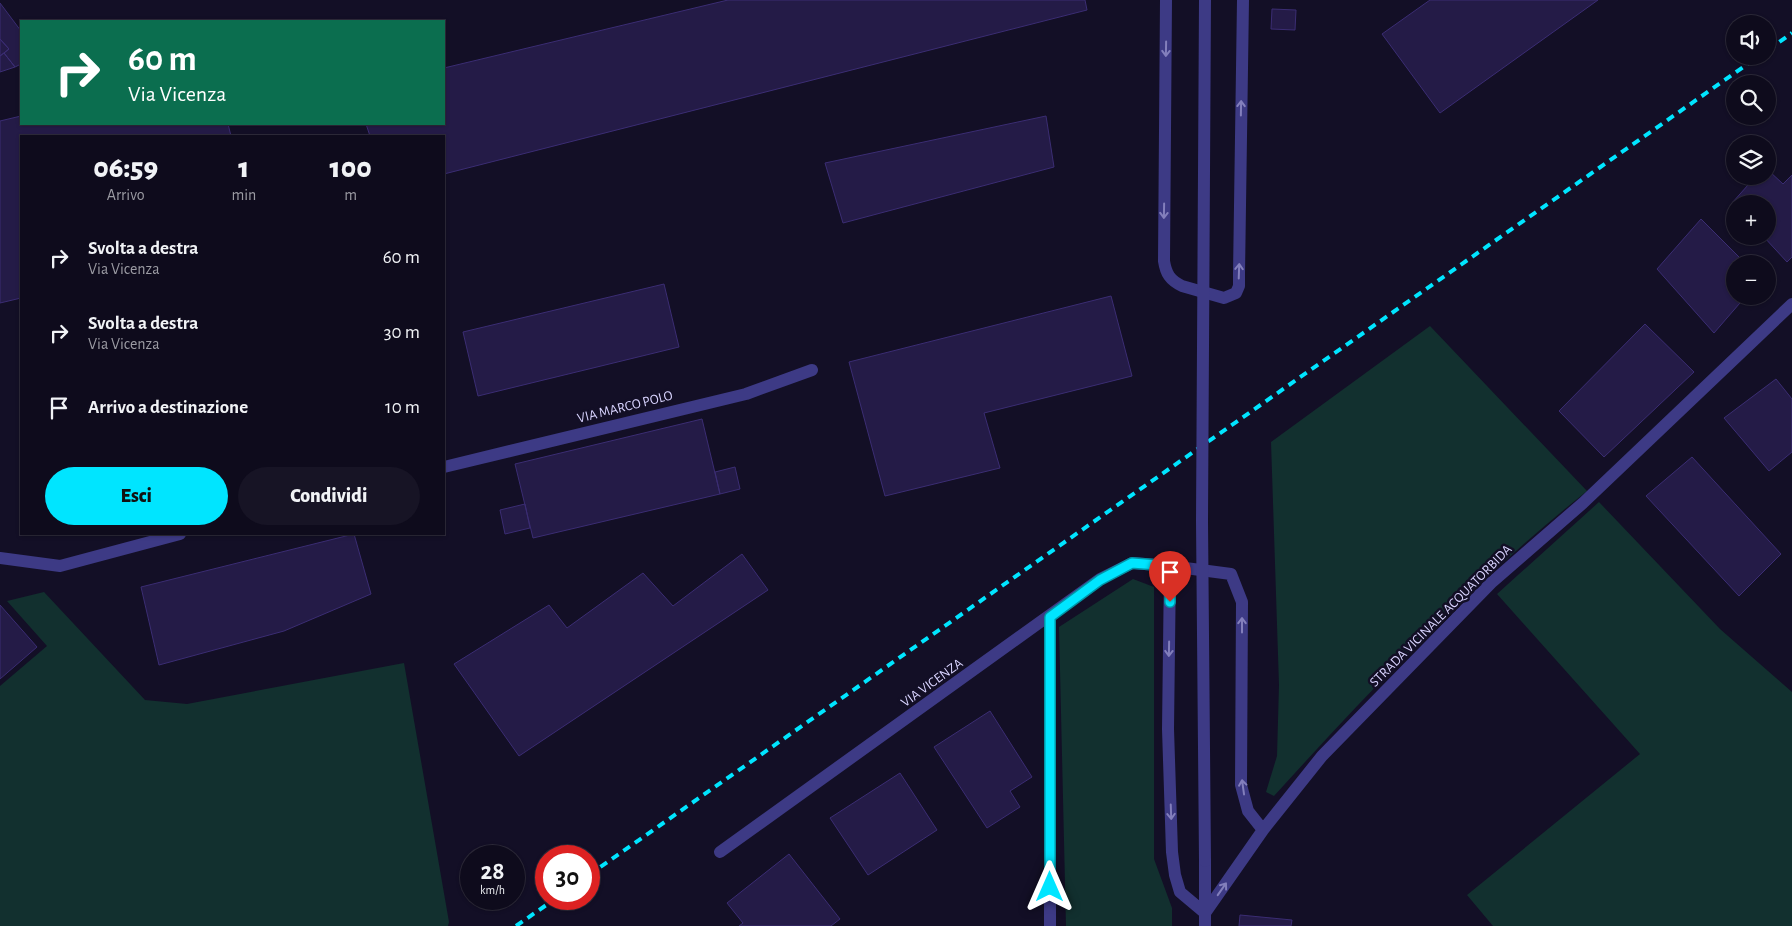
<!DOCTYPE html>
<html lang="it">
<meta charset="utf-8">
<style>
:root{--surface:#0e0b1c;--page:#171425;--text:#f1f3f6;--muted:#9b9ba3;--line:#2e2b3b;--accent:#00e5ff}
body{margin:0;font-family:"Alegreya Sans",sans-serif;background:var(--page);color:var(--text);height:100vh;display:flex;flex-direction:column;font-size:19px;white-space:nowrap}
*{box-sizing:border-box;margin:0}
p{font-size:16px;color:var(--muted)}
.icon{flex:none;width:28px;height:28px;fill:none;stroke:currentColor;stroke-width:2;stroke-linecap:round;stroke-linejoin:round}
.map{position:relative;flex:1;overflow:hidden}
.side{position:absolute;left:20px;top:135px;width:425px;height:400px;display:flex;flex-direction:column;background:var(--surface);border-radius:0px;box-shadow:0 1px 4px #0004,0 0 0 1px var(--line)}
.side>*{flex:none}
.guide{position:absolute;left:20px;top:20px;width:425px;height:105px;border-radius:0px;box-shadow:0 1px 4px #0004,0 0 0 1px var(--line);background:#0b6e4f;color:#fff;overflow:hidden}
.fabs{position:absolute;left:1726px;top:15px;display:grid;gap:10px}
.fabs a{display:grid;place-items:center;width:50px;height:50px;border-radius:50%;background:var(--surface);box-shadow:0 1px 4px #0004,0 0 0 1px var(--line);font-size:25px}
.speed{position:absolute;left:460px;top:845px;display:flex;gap:10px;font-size:25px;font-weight:700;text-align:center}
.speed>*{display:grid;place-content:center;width:65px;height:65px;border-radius:50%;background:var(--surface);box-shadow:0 1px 4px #0004,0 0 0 1px var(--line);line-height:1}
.speed small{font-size:12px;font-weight:400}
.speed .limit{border:8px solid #d22;background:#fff;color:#111}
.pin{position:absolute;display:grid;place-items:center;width:42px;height:42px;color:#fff;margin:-51px -21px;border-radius:50% 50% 50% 0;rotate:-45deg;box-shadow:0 0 5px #0007}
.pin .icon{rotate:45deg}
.me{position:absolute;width:55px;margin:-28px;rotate:0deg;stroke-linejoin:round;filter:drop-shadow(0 0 4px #0008)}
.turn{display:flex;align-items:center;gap:18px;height:105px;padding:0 25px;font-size:22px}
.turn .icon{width:65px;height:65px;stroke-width:2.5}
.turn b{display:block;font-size:35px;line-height:42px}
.eta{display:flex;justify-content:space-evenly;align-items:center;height:85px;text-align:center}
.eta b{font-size:30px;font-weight:800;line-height:35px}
.primary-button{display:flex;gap:10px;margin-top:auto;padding:10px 25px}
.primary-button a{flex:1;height:58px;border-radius:30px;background:var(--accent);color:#111;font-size:20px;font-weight:800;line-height:58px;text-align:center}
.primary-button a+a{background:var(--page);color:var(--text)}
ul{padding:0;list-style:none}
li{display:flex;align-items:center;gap:15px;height:75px;padding:0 25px}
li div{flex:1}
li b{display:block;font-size:19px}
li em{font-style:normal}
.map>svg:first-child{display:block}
.green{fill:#12302f}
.building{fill:#241b47;stroke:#3b2d73}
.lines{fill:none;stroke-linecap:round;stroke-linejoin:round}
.lane{stroke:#3d3a85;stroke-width:12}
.street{stroke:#3d3a85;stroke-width:12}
.rail{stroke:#00e5ff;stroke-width:4;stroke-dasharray:8 6;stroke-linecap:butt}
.street-bridge{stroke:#3d3a85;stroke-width:12}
.oneway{stroke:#837fbc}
.route-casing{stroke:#0095a6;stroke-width:12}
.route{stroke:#00e5ff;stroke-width:9}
.labels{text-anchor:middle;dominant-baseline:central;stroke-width:5;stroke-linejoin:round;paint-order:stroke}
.street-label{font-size:14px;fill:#d9d4ff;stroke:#130f26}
</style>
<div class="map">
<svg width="1792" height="926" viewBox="0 0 1792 926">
<rect width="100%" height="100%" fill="#130f26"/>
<!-- green -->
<path class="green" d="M1430,326l157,165c-114,91 -215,197 -313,305l-8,-4 11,-36 2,-71 -8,-243z
M1599,502l121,127 72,63v234h-299l-26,-31 173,-141 -143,-160z
M1133,579l21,8v272l18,49v18h-106l-7,-299z
M44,592l101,108 42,4 217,-41 45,259 -1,4h-448v-240l47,-40 -40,-45z"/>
<!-- building -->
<path class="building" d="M728,0h357l2,10 -643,164v-38h-74l-4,-12h78v-56z
M1430,0h168l-158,113 -58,-79z
M0,3l21,28v33l-6,3 -11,-14 5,-4 -9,-10z
M1272,9l24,1 -1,20 -24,-1z
M0,39l9,10 -9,7z
M4,53l11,14 -15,5v-16z
M21,116v8h207l3,12h-210v162l-21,5v-182z
M1046,116l8,51 -211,56 -18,-60z
M1768,170l15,14 9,-9v82l-5,5 -24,-26h5v-32h-33v2l-3,-3 24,-27h12z
M1701,219l45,45h-11v32h11l-32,37 -57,-64z
M664,284l15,63 -201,49 -15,-64z
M1111,296l21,80 -148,37 16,55 -115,28 -36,-134z
M1645,324l49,48 -90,85 -45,-46z
M1776,379l16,20v53l-23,19 -45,-53z
M702,419l18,75 -187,44 -18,-74z
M1692,457l89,97 -42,42 -93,-100z
M735,467l5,22 -20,5 -5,-22z
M525,504l5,24 -25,6 -5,-24z
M354,534l17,60 -87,37 -125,34 -18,-78z
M742,554l26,36 -249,166 -65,-92 95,-59 18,23 76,-55 30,33z
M0,605l37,42 -37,32z
M990,711l42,66 -22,14 10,16 -33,21 -53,-81z
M900,773l37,57 -69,45 -38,-57z
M789,854l51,65 -9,7h-92l4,-3 -16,-20z
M1240,915l52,5 -1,6h-52z"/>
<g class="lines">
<!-- lane -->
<path class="lane" d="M1166,0l-2,261c2,13 6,19 18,25l42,12 12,-5 3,-7v-12l4,-274
M444,467l302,-73 66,-24
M0,558l60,8 120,-32"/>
<!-- street -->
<path class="street" d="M1170,566l-2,163 4,123 3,23 5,17 25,21
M1050,617v309
M720,852l380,-273 32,-16 38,3 61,8 11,28 -1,183 7,26 15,19
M1205,913l58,-83 59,-74 169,-173 92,-80 209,-199
M1205,926v-65"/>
<!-- rail -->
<path class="rail" d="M1768,50l24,-17
M589,875l1170,-819
M516,926l39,-27"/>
<!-- street-bridge -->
<path class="street-bridge" d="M1205,861l-3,-340 3,-521"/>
</g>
<!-- one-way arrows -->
<defs><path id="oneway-shaft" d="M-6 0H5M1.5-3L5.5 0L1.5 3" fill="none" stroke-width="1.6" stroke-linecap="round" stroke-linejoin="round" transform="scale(1.25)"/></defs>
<g class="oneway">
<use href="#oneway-shaft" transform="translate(1166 49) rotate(91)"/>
<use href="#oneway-shaft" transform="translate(1241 108) rotate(-89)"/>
<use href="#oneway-shaft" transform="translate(1164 211) rotate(91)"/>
<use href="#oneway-shaft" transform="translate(1239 271) rotate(-88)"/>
<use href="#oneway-shaft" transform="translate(1242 625) rotate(-90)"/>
<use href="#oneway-shaft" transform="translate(1169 649) rotate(91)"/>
<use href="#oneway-shaft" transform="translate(1243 787) rotate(-98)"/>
<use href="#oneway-shaft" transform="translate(1171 812) rotate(88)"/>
<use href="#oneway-shaft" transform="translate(1222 889) rotate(-55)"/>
</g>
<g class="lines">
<defs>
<path id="route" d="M1050,887v-270l50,-37 32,-17 38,3v36"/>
</defs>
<!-- route casing -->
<use href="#route" class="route-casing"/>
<!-- route -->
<use href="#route" class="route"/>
</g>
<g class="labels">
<!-- street labels -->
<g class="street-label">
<text transform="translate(625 407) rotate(-14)">VIA MARCO POLO</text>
<text transform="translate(1441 616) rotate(-45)">STRADA VICINALE ACQUATORBIDA</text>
<text transform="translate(932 683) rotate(-36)">VIA VICENZA</text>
</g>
</g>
</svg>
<div class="fabs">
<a><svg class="icon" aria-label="sound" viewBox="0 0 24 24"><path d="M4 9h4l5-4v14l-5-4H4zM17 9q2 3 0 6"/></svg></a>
<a><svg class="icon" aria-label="search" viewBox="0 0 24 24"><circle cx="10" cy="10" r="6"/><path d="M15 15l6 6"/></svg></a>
<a><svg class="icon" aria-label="layers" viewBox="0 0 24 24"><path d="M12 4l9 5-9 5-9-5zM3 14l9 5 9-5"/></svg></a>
<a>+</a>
<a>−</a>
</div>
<div class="speed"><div>28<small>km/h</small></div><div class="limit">30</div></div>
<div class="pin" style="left:1170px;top:602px;background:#d93025"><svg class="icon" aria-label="arrive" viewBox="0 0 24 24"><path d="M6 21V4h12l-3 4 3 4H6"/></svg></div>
<svg class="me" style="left:1050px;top:887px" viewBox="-20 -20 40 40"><path d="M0-17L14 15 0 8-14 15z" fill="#00e5ff" stroke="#fff" stroke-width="4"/></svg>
<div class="guide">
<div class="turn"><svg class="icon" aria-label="right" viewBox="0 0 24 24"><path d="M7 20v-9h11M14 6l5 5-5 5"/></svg><div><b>60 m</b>Via Vicenza</div></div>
</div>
<section class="side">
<div class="eta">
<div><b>06:59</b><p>Arrivo</p></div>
<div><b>1</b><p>min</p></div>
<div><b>100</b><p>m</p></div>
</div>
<ul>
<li><svg class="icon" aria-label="right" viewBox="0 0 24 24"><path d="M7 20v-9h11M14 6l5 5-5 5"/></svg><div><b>Svolta a destra</b><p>Via Vicenza</p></div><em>60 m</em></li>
<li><svg class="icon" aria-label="right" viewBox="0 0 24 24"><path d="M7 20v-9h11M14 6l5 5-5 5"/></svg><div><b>Svolta a destra</b><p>Via Vicenza</p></div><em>30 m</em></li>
<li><svg class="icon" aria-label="arrive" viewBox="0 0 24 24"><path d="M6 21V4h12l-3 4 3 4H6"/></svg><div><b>Arrivo a destinazione</b></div><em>10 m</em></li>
</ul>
<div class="primary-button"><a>Esci</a><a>Condividi</a></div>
</section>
</div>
